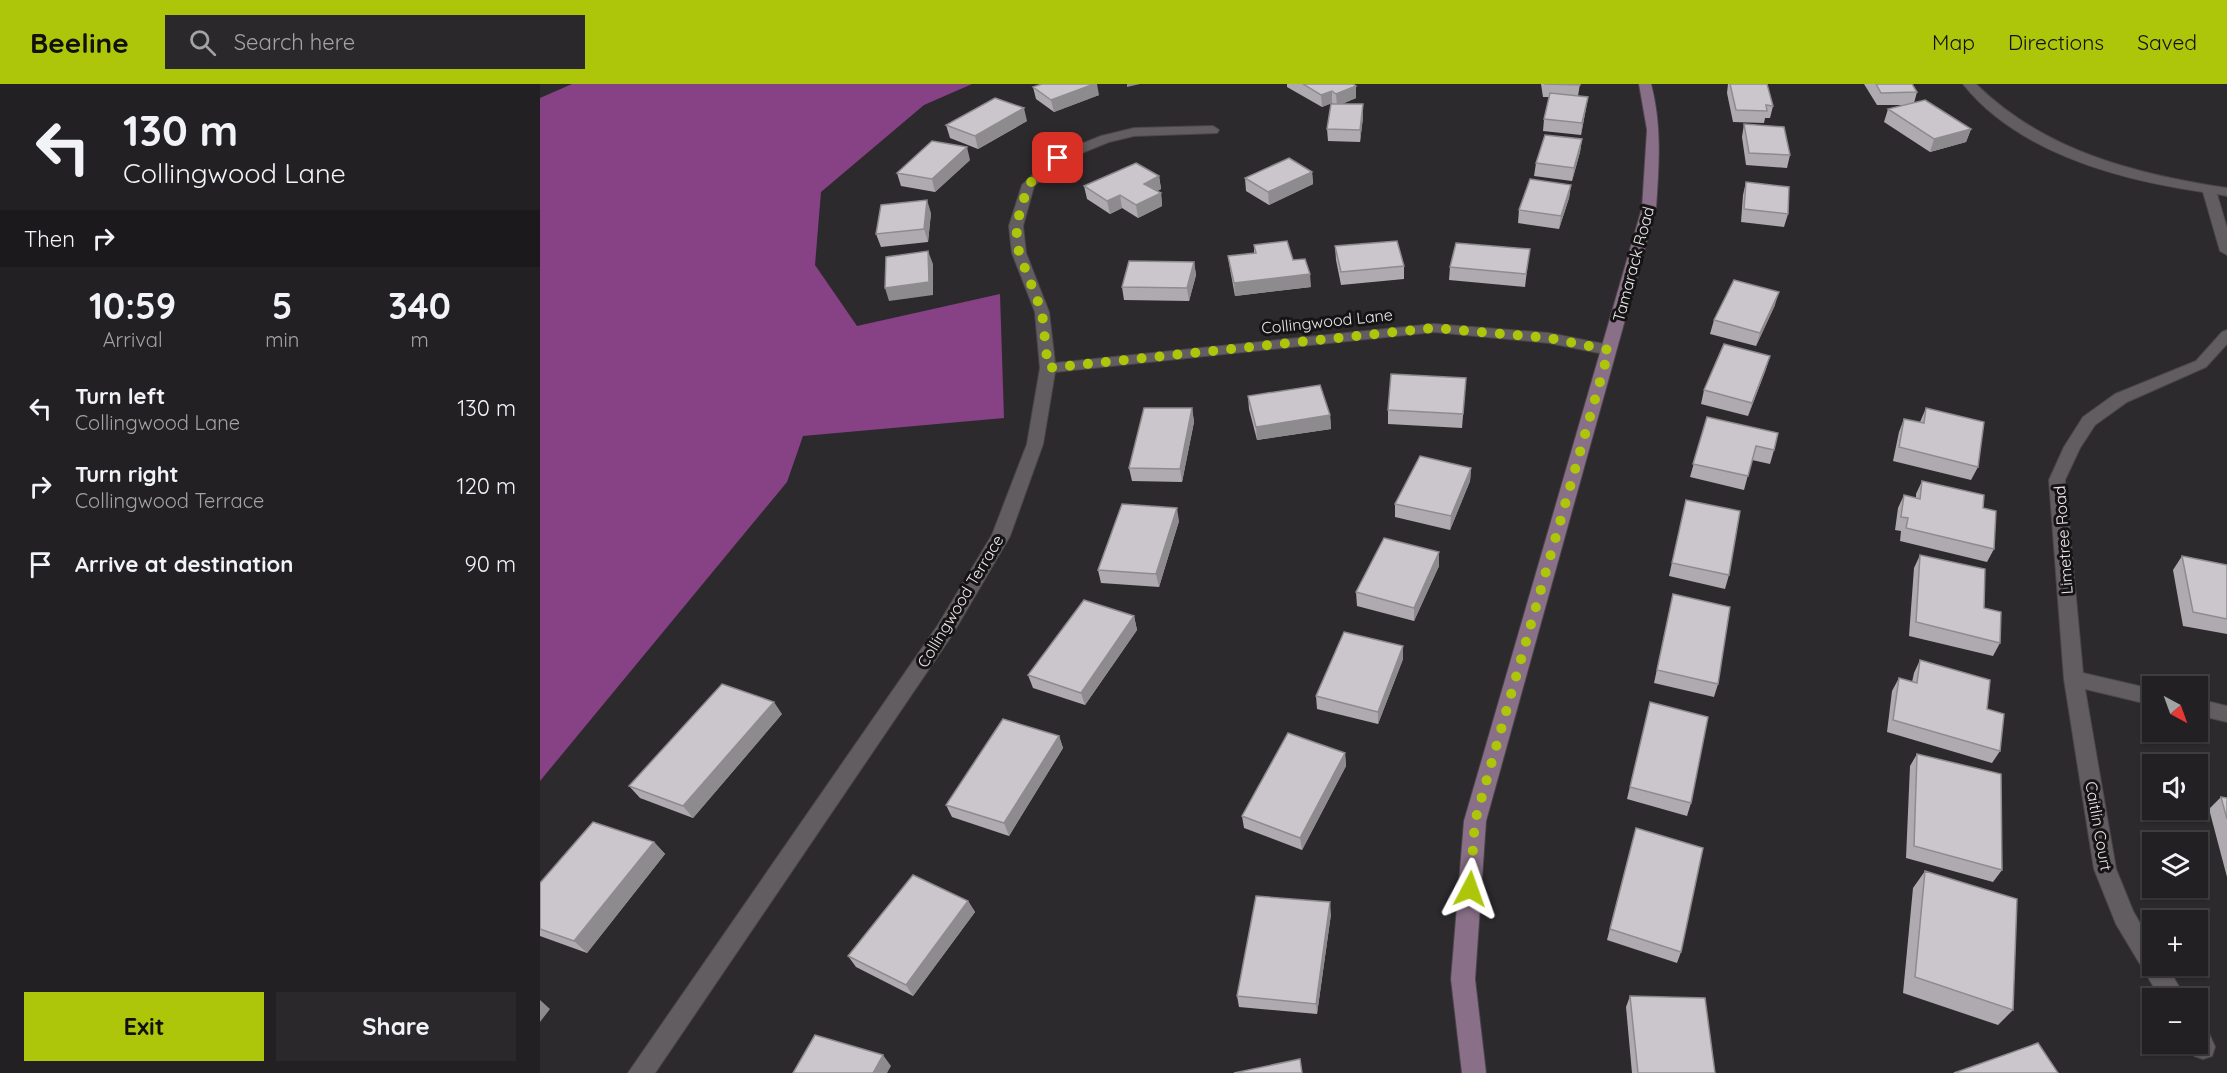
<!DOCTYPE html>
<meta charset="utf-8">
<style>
:root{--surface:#222022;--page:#2a282a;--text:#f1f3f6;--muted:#a2a3a5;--line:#3f3e40;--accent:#aec60a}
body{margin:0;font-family:Quicksand,sans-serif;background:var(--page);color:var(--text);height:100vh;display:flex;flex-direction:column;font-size:22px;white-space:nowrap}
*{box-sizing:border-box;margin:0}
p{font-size:20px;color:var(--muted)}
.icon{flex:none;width:33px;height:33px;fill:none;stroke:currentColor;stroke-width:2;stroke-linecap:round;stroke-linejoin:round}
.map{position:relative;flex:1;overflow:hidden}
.details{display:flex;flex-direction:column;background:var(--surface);width:540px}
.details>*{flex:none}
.guide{background:#222022;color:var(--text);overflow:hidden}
.needle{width:39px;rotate:139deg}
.tools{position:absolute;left:1602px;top:592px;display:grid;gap:12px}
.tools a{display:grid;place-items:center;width:66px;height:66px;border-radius:0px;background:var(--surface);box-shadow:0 2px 4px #0004,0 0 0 2px var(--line);font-size:30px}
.pin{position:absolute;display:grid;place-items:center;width:51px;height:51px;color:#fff;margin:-26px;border-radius:12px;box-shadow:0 3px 9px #0006}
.me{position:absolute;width:66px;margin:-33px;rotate:4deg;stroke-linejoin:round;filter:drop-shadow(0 0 4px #0008)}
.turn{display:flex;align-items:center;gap:21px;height:126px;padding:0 24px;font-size:27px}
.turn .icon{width:78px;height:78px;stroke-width:2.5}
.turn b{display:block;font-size:42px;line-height:51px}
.then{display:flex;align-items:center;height:57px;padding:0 24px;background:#0003;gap:12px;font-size:22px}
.eta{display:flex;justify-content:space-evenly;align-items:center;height:102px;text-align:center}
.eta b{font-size:36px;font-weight:700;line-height:42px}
.primary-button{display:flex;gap:12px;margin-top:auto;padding:12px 24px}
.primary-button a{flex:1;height:69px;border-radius:0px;background:var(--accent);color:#111;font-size:24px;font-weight:700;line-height:69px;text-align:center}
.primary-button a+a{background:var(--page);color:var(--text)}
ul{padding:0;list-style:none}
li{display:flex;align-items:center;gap:18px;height:78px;padding:0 24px}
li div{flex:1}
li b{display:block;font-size:22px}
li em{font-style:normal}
header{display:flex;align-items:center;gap:36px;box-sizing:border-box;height:84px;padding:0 30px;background:var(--accent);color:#111}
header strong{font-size:28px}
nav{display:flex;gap:33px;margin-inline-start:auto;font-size:21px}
.search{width:420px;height:54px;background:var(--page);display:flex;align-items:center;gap:15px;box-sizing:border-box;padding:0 21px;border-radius:0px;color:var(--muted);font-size:22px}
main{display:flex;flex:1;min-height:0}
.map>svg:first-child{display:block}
.forest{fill:#864285}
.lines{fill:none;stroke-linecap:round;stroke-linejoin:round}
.street-casing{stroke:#4a4649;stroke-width:2}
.secondary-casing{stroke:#4a4649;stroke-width:2}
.street{fill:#615d61;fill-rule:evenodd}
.secondary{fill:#897088;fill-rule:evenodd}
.wall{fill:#afaaaf}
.shaded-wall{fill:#8e8b8e}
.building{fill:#cbc6cb;stroke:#8e8b8e;stroke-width:1.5}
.route{stroke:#aec60a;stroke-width:10;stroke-dasharray:0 18}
.labels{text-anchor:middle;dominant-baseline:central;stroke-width:6;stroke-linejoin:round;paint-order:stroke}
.street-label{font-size:16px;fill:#edebed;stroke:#151314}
</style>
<header>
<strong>Beeline</strong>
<div class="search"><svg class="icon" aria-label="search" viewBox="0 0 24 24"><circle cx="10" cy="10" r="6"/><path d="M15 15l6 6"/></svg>Search here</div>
<nav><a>Map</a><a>Directions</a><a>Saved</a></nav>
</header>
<main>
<section class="details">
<div class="guide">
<div class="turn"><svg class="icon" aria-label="left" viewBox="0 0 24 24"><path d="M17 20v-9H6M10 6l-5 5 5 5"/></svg><div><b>130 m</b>Collingwood Lane</div></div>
<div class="then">Then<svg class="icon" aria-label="right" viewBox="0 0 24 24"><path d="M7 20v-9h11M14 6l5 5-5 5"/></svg></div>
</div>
<div class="eta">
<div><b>10:59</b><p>Arrival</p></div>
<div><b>5</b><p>min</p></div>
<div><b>340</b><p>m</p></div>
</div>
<ul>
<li><svg class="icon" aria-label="left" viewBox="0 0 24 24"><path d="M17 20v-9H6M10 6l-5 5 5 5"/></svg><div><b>Turn left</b><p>Collingwood Lane</p></div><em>130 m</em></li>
<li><svg class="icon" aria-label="right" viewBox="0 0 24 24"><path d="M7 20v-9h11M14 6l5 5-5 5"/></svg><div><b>Turn right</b><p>Collingwood Terrace</p></div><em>120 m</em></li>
<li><svg class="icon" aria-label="arrive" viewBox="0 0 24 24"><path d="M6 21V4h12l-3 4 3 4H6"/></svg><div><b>Arrive at destination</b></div><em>90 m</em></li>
</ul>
<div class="primary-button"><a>Exit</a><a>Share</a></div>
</section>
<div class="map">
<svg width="1687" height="989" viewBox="0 0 1687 989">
<rect width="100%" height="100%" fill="#2d2a2d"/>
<!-- forest -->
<path class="forest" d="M32,0h400l-48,21 -103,87 -6,73 42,61 143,-32 4,124 -201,18 -16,46 -247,299v-683z"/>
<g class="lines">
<defs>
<path id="street" d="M1423,0h13c68,67 159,90 251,104v8l-10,-2 10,34v27l-7,-4 -17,-59c-83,-12 -185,-39 -240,-108z
M673,42l6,4 -2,3 -83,3 -25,6 -47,19 -28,25 -11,40 3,27 23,59 6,51 379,-39 115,9 60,12 7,5 -7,5 -60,-12 -115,-11 -379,40 -12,72 -33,92 -58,99 -297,438h-27l310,-448 54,-90 35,-91 13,-76 -5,-56 -23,-59 -3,-27 13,-41 32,-30 47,-19 33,-8z
M1687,246v14l-21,23 -79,35 -32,23 -15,23 -15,32 18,193 69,16v16l-67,-16 31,180 17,42 19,33v22h15l19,33h-25l-45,-75 -22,-55 -30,-190 -15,-199 15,-33 19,-30 32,-23 81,-33 26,-29z
M1658,615l29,7v16l-29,-7z
M1658,941l9,4 8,18 -3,9 -9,3 -9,-3 -5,-12h9z"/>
<path id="secondary" d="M1099,0h12c11,41 8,82 5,124l-170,613 -11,158 11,94h-24l-11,-94 13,-158 178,-613 5,-78z"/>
</defs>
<!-- street casing -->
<use href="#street" class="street-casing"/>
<!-- secondary casing -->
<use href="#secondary" class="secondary-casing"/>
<!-- street -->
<use href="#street" class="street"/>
<!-- secondary -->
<use href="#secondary" class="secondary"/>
</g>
<!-- wall -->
<path class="wall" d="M747,0h66l3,14 -14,6h21v13l-3,25 -32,-1 -1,-12 6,-25 -1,-1 -10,4 -35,-20z
M1001,0h39l-2,12 10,1 -7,38 -38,-4 1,-12 5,-22h-6z
M1188,0h39l6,22 -3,12h-5l-1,5 -31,-1 -6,-29z
M1324,0h48l5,8 -3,11 57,26 -5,13 -36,10 -46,-30 4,-13 18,-4h-29z
M493,3l66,8 -45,17 -18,-13z
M487,37l-49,28 -28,-11 -4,-13z
M1204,40l46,31 -3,13 -41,-3 -4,-28z
M1042,55l-2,13 -8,29 -38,-5 2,-13z
M430,76l-35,32 -34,-6 -4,-13z
M772,88l1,12 -44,21 -23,-14 -1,-13z
M619,92l2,13 -4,2 4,2 1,13 -24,12 -16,-10 -12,6 -23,-15 -3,-13z
M1206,98l42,32 -4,13 -43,-5 2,-27z
M1031,101l-2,13 -10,31 -41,-6 1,-13z
M391,129l-3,29 -47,5 -5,-13z
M714,161l39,15 18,27 -76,9 -5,-27 -2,-13 26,-3z
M795,162l69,20v13l-63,6 -5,-25z
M654,178l2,13 -7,26 -65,-1 -2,-13z
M988,178l-3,25 -76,-7 1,-13z
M1235,221l-19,41 -46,-12 4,-14z
M1226,285l-18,47 -47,-12 3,-14z
M926,294l-4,50 -74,-4v-14z
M708,312l82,19 1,14 -74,11 -8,-31z
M652,324l2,14 -12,60 -50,-1 -3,-13z
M1386,324l52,59 -7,13 -78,-19 6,-29 5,-13 16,3z
M1167,333l67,33 -4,14 -18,-4 -8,30 -54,-13z
M931,384l-1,13 -20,49 -55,-13v-13z
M1382,397l61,27 11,41 -7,13 -87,-21 1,-10 -6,-1 3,-22 6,-13 12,3v-4z
M1146,416l43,75 -4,14 -56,-13z
M639,437l-20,66 -58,-4 -3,-13z
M899,468v14l-25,55 -57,-15 -1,-14z
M1380,471l64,53 16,35 -7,13 -84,-20 5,-68z
M1642,472l45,9v69l-44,-8 -10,-56z
M1133,510l45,90 -4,13 -60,-14z
M594,532l3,14 -52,75 -52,-17 -5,-13z
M863,562v13l-25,65 -61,-15 -1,-13z
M1380,576l67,49 13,42 -8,12 -105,-31 5,-41 7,-13 13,4 2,-9z
M1110,618l41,101 -4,13 -60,-17z
M242,630l-89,104 -53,-20 -11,-12z
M519,652l4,12 -54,88 -57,-19 -6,-12z
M805,669l1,13 -44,84 -58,-22 -2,-12z
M1377,670l85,116 -9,12 -87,-24 4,-92z
M1681,713l6,1v79l-18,-68z
M1096,744l45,124 -4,11 -70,-23z
M114,758l11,12 -78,99 -47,-17v-53z
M1385,787l88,139 -15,15 -95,-32 10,-105z
M428,817l7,11 -62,84 -57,-29 -8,-11z
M791,830l-14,100 -78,-7 -2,-11z
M1090,912l85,77h-83l-6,-66z"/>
<!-- shaded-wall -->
<path class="shaded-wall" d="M554,0h3l2,11 -45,17 -3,-12z
M587,0h13l-13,3z
M816,2v12l-19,8 -1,-12z
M792,7v12l-10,4 -1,-12z
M1048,13l-2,12 -5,26 1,-12z
M823,20v13l-3,25v-12z
M484,24l3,13 -49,28 -3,-13z
M1431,45l-5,13 -36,10 4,-13z
M1042,55l-2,13 -8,29 2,-13z
M427,63l3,13 -35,32 -3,-13z
M772,88l1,12 -44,21 -1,-13z
M619,92l2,13 -15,8 -2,-13z
M1031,101l-2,13 -10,31 2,-13z
M621,109l1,13 -24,12 -2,-13z
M580,111l2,13 -12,6 -3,-13z
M387,116l4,13 -3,29 -4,-13z
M388,167l5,13v31l-44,6 -4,-13z
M654,178l2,13 -7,26 -2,-13z
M770,190l1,13 -76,9 -1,-13z
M1239,208l-4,13 -19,41 4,-13z
M1230,272l-4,13 -18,47 4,-13z
M652,324l2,14 -12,60 -2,-13z
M790,331l1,14 -74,11 -1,-13z
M931,384l-1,13 -20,49 1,-14z
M637,424l2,13 -20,66 -3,-13z
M899,468v14l-25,55v-13z
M594,532l3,14 -52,75 -4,-12z
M863,562v13l-25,65v-12z
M234,618l8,12 -89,104 -10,-12z
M519,652l4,12 -54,88 -5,-13z
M805,669l1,13 -44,84 -2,-12z
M114,758l11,12 -78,99 -13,-12z
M428,817l7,11 -62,84 -7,-11z
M790,818l1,12 -14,100 -1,-10z
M0,916l10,9 -10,13z
M343,971l8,11 -4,7h-14z"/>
<!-- building -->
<path class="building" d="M502,0h52l-43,16 -18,-13z
M763,0h50l3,2 -20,8 -4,-3 -11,4z
M1004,0h36v1z
M1190,0h37l6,22 -7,-1 1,6 -31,-1z
M1336,0h36l5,8 -36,1z
M1010,9l38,4 -6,26 -38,-4z
M455,14l29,10 -49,28 -29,-11z
M1385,16l46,29 -37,10 -46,-30z
M791,20h32l-3,26 -33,-1z
M1204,40l40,3 6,28 -41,-2z
M1005,51l37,4 -8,29 -38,-5z
M392,57l35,6 -35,32 -35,-6z
M749,74l23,14 -44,20 -23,-14z
M596,79l23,13 -15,8 17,9 -25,12 -16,-10 -13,6 -23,-15z
M990,95l41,6 -10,31 -42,-6z
M1206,98l43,5 -1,27 -44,-5z
M387,116l-3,29 -48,5 5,-29z
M747,157l6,19 12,-1 5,15 -76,9 -6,-27 28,-3 -2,-8z
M857,157l7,25 -63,6 -6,-26z
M916,159l74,6 -4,25 -76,-7z
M388,167l1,31 -44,6 1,-31z
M589,177l65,1 -7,26 -65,-1z
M1194,196l45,12 -19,41 -46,-13z
M1184,260l46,12 -18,47 -48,-13z
M851,290l75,4 -3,36 -75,-4z
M780,301l10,30 -74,12 -8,-31z
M604,324h48l-12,61 -51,-1z
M1386,324l58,14 -6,45 -79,-20 5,-28 20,4z
M1167,333l71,16 -4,17 -18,-4 -8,30 -55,-12z
M880,372l51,12 -20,48 -56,-12z
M1382,397l62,14 -1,13 13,3 -2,38 -88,-21 2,-10 -7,-1 3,-22 16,4z
M1146,416l54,11 -11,64 -57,-12z
M582,420l55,4 -21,66 -58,-4z
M844,454l55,14 -25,56 -58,-16z
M1380,471l65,14 -1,39 17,4 -1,31 -84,-21z
M1642,472l45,9v54l-34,-7z
M1133,510l57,13 -12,77 -61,-14z
M544,516l50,16 -53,77 -53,-18z
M804,548l59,14 -25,66 -62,-16z
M1380,576l70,20 -3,29 17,5 -4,37 -107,-31 6,-42 18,5z
M182,600l52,18 -91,104 -54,-20z
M1110,618l58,15 -17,86 -61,-16z
M463,635l56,17 -55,87 -58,-18z
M748,649l57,20 -45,85 -58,-22z
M1377,670l84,20 1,96 -88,-24z
M1681,713l6,1v21z
M53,738l61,20 -80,99 -34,-12v-46z
M1096,744l67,20 -22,104 -71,-23z
M1385,787l92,28 -4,111 -98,-33z
M373,791l55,26 -62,84 -58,-29z
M716,812l74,6 -14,102 -79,-8z
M1090,912l75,2 10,75h-77z
M275,951l68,20 -10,18h-80z
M1498,959l20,30h-104z
M760,975l2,14h-68z"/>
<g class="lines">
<!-- route -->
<path class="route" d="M518,74l-30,27 -12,41 3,27 23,59 6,56 386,-40 115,10 60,12 -134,471 -5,68"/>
</g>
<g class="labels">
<!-- street labels -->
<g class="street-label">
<text transform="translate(1093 180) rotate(-75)">Tamarack Road</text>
<text transform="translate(787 237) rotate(-6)">Collingwood Lane</text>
<text transform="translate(1523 456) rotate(-94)">Limetree Road</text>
<text transform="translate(420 517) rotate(-59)">Collingwood Terrace</text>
<text transform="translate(1559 742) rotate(80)">Caitlin Court</text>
</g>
</g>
</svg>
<div class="tools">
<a><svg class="needle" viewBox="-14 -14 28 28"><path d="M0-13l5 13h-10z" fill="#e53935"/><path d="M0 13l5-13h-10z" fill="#a2a3a5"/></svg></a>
<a><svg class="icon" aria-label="sound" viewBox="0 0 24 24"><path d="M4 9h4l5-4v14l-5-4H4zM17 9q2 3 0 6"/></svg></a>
<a><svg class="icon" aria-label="layers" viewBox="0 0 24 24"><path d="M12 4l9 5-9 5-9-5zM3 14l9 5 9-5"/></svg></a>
<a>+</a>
<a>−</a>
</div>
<div class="pin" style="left:518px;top:74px;background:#d93025"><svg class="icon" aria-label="arrive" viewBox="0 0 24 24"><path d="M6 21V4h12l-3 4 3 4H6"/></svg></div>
<svg class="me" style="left:930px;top:805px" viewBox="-20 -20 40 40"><path d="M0-17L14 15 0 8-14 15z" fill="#aec60a" stroke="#fff" stroke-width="4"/></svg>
</div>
</main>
